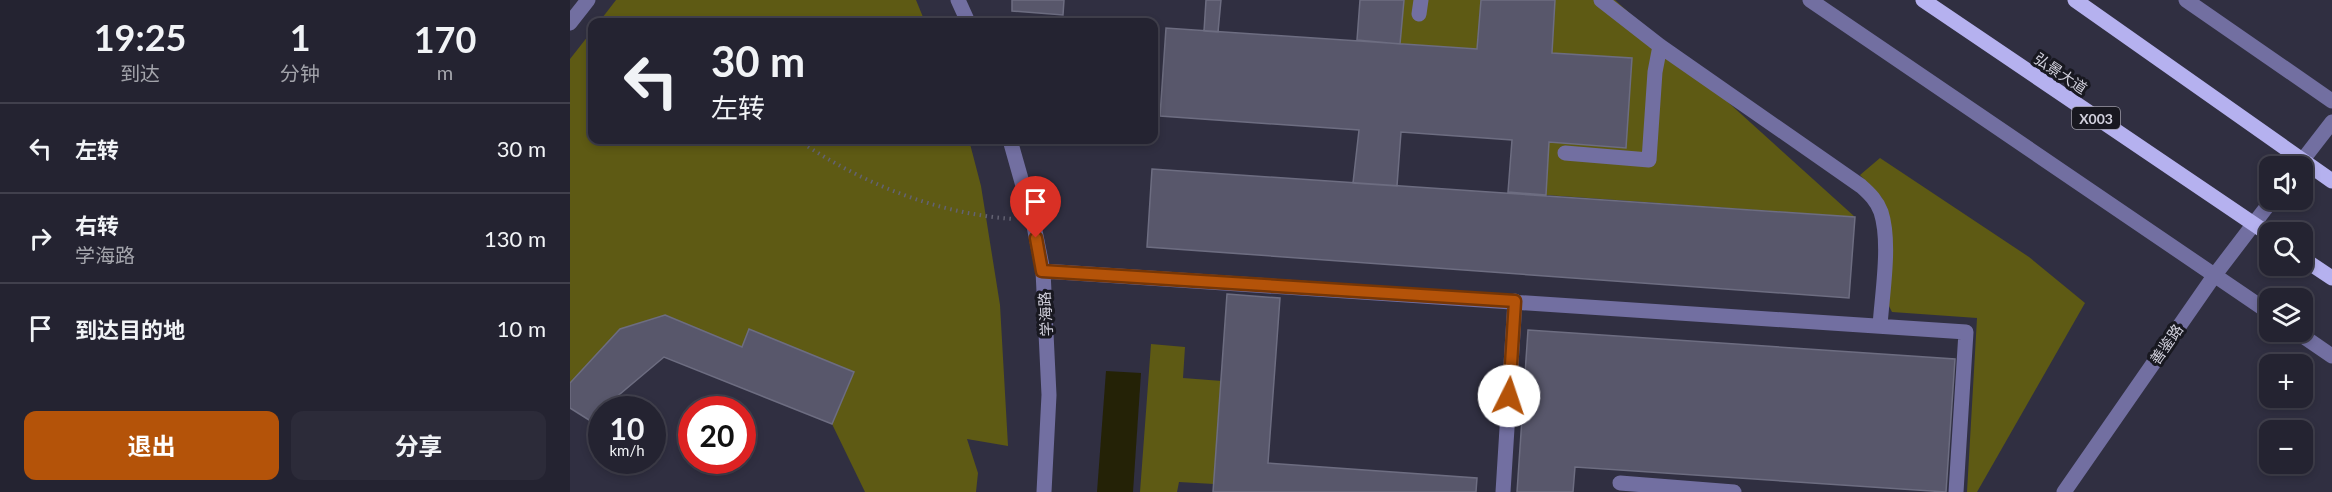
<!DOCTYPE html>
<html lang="zh">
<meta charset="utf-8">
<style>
:root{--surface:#242331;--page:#2c2b39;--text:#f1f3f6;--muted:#a3a4ab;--line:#41404d;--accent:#b45309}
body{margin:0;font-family:Lato,"Noto Sans SC",sans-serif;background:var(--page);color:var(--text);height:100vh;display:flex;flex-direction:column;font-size:22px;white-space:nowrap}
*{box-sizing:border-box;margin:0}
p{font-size:20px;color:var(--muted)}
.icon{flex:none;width:33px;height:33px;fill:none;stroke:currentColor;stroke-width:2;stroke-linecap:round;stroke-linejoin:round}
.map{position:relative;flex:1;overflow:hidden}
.drawer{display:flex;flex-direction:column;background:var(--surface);width:570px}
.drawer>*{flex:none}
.hud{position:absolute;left:18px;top:18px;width:570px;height:126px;border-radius:12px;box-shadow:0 3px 9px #0003,0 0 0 2px var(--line);background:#242331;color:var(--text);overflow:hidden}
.tools{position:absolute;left:1689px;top:156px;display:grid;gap:12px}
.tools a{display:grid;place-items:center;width:54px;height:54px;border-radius:12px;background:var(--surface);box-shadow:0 3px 9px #0003,0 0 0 2px var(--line);font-size:30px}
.speed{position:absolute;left:18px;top:396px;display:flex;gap:12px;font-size:30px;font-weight:700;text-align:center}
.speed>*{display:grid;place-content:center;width:78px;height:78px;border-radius:50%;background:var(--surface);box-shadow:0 3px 9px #0003,0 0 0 2px var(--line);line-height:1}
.speed small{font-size:15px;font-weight:400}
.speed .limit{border:9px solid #d22;background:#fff;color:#111}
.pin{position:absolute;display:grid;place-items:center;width:51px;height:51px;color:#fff;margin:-62px -26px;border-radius:50% 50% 50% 0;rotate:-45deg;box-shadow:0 0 6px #0007}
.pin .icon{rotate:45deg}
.me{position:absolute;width:66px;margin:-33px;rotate:4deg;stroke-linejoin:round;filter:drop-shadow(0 0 4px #0008)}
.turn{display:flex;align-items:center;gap:21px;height:126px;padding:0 24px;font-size:27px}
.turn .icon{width:78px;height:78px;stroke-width:2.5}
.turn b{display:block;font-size:42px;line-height:51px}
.eta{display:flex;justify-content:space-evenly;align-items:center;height:102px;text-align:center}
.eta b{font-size:36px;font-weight:700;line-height:42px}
.primary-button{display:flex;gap:12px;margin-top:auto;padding:12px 24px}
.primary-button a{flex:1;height:69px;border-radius:12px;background:var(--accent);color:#fff;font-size:24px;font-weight:700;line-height:69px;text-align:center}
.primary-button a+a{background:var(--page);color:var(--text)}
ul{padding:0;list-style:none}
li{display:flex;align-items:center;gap:18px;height:90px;padding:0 24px;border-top:2px solid var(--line)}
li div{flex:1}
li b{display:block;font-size:22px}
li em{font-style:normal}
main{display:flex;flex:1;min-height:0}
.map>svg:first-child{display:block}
.green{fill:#5e5a14}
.water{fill:#242206}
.building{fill:#58576b;stroke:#6d6d81;stroke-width:1.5}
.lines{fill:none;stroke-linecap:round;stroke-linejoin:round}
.path{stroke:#636272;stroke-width:4;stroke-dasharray:1.5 4.5;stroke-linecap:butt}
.minor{stroke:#726fa1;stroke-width:15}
.major{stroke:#b5b1ef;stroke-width:15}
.route-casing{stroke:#753606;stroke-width:15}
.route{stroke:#b45309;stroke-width:10}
.labels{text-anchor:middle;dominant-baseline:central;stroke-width:6;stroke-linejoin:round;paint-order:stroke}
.shield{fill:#181820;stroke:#9a99a4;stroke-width:1.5}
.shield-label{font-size:14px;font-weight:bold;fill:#d1d0dc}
.street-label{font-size:15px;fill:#d1d0dc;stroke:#181820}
</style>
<main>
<section class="drawer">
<div class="eta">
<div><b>19:25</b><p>到达</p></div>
<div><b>1</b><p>分钟</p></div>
<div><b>170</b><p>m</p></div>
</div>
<ul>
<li><svg class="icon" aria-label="left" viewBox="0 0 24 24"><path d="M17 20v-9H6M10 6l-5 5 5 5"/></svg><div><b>左转</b></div><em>30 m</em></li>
<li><svg class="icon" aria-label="right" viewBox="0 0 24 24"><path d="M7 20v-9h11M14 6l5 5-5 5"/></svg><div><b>右转</b><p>学海路</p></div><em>130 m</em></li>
<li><svg class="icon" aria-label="arrive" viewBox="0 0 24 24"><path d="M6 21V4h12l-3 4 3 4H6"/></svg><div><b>到达目的地</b></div><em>10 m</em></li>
</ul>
<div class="primary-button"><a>退出</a><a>分享</a></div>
</section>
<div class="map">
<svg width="1762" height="492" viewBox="0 0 1762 492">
<rect width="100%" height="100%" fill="#302f41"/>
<!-- green -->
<path class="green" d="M46,0h300l9,22h-326z
M834,0h77l-4,49 -77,-5z
M985,0h60l240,217 -309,-22 3,-53 76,6 7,-89 -80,-6z
M22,31v109h377l12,46 19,119 8,141 -41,-7 11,34 -2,19h-111l-33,-68 22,-52 -112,-25 -77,-32 -95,68v-324z
M1310,158l149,99 56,46 -108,189h-10l10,-174 -85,-6 -5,-10 -5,-104 -22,-23z
M581,344l34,3 -2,31 39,3 -8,103 -35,-2 -2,10h-37z"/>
<!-- water -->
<path class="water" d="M536,371l35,2 -8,119h-36z"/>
<!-- building -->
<path class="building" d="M442,0h52l-1,15 -51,-4z
M636,0h15l-3,32 -14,-1z
M790,0h44l-4,44 -43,-4z
M911,0h74l-3,53 80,5 -6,90 -77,-6 -3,53 -38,-3 4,-52 -111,-8 -4,54 -44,-3 6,-53 -199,-14 6,-88 311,21z
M582,169l703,48 -6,81 -702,-51z
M657,294l53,4 -12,165 209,15 -1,14h-263z
M95,315l77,32 7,-18 105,43 -22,52 -168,-67 -75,63 -19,-12v-25l50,-54z
M958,330l427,29 -9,133 -371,-25 -2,25h-56z"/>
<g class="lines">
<!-- path -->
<path class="path" d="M228,140c63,43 139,74 216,79"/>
<!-- minor -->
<path class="minor" d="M388,0l10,22
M1031,0l59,46 201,140c9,8 16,15 20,26 10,31 1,82 -1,114
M1240,0l460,313
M1616,0l146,101
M849,14l2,-14
M0,23l18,-23
M440,140l23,81 10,50 6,124 -5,97
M995,153l84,7 6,-88 5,-26
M1728,166l34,-44
M473,271l923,61 -10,160
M1727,332l35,24
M1050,483l114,9
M933,492l12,-191
M1494,492l150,-216 58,-76"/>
<!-- major -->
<path class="major" d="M1353,0l347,235
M1505,0l257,181
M1732,258l30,20"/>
</g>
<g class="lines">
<defs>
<path id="route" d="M466,238l6,33 473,30 -6,95"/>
</defs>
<!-- route casing -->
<use href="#route" class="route-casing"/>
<!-- route -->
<use href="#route" class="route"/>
</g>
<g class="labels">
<!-- shield labels -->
<rect class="shield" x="1502" y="107" width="48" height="22" rx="4.5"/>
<g class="shield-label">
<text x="1526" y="118">X003</text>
</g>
<!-- street labels -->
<g class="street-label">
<text transform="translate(1491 73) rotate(34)">弘景大道</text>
<text transform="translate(475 314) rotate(-93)">学海路</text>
<text transform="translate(1596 344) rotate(-55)">善鉴路</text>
</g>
</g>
</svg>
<div class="tools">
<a><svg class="icon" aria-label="sound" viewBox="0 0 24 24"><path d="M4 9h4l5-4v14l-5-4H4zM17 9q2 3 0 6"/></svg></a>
<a><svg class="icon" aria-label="search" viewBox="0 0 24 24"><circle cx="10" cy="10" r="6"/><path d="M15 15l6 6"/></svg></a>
<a><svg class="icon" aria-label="layers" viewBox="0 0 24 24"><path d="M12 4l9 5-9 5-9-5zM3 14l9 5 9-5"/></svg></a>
<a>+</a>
<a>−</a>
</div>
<div class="speed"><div>10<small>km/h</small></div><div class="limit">20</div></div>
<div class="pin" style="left:466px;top:238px;background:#d93025"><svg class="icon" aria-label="arrive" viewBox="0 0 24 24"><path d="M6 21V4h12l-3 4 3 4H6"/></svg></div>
<svg class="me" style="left:939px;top:396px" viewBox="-20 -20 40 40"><circle r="19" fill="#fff"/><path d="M0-13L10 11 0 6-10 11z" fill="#b45309"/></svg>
<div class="hud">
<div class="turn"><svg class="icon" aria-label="left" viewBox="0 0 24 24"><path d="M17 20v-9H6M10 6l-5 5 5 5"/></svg><div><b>30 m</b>左转</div></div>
</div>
</div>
</main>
